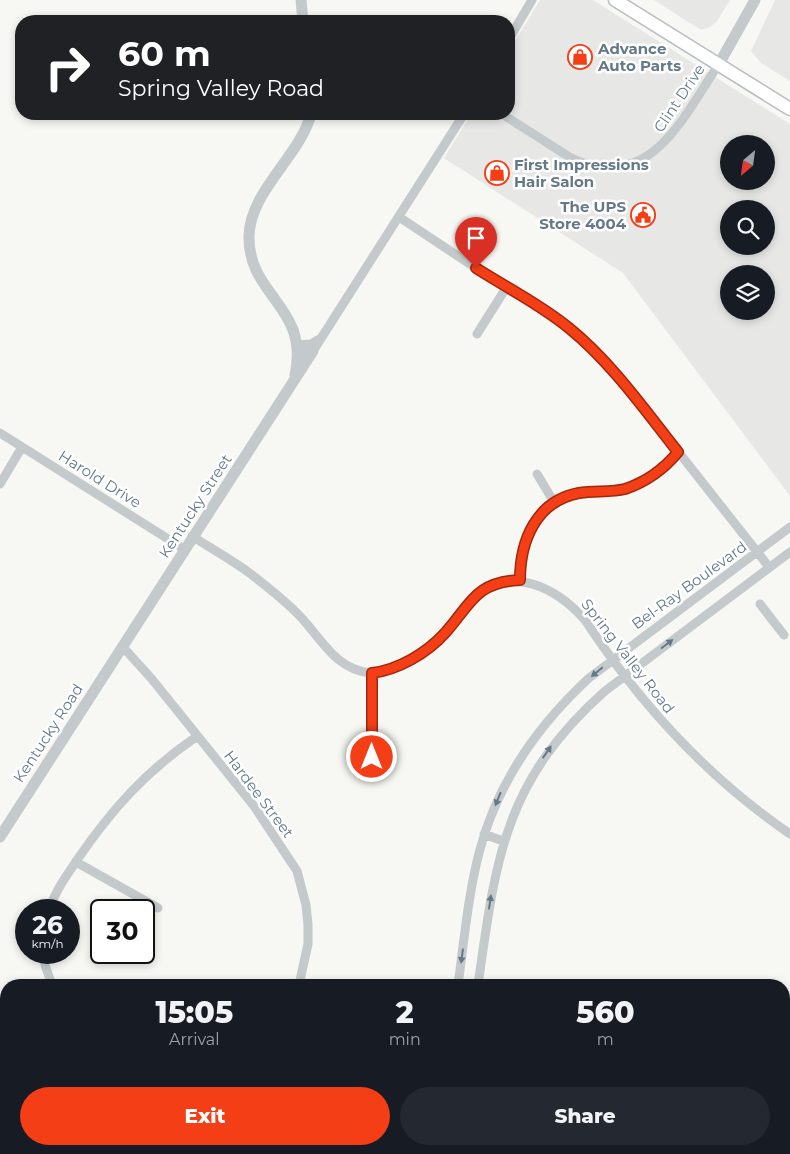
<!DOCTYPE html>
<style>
:root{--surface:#171b24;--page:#242831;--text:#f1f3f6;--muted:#9ea1a6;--accent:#f43e15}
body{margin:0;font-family:Montserrat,sans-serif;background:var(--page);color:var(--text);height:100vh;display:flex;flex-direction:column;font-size:19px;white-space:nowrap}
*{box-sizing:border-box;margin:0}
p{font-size:16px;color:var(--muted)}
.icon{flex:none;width:28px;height:28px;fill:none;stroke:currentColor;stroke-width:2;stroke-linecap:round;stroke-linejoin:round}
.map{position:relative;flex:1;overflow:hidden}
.drawer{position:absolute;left:0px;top:979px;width:790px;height:176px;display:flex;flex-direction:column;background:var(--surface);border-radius:20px 20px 0 0;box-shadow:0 2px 8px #0003}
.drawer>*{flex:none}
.hud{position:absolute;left:15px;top:15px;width:500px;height:105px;border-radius:20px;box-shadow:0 2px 8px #0003;background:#202124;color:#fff;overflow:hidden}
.needle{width:32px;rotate:209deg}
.controls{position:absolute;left:720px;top:135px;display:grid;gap:10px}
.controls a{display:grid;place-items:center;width:55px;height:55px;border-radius:50%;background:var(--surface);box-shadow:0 2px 8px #0003;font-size:25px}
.speed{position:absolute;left:15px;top:899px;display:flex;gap:10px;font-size:25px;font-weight:700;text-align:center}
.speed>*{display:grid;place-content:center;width:65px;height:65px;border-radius:50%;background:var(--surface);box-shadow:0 2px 8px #0003;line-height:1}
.speed small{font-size:12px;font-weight:400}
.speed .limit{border:2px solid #111;border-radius:8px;background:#fff;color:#111}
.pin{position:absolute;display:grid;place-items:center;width:42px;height:42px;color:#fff;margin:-51px -21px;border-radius:50% 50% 50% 0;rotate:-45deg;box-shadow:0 0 5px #0007}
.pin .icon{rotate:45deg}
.me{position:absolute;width:55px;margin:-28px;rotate:0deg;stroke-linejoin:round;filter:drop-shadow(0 0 4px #0008)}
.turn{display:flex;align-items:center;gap:18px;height:105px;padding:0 20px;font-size:22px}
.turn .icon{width:65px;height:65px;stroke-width:2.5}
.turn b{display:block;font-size:35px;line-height:42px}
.eta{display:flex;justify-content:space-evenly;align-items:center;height:85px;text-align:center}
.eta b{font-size:30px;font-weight:800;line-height:35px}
.action{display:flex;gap:10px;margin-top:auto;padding:10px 20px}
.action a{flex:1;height:58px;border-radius:30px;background:var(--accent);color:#fff;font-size:20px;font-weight:800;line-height:58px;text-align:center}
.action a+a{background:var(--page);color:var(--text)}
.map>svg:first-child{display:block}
.built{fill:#e7e8e6;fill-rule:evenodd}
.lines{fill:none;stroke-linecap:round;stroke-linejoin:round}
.secondary-casing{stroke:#b8bec2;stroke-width:15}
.minor{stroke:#c4c9cc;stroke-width:9}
.tertiary{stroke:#c4c9cc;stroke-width:11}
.secondary{stroke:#fff;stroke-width:12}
.oneway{fill:#637987}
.route-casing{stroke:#9f280e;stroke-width:12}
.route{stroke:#f43e15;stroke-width:9}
.labels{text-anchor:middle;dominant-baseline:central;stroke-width:5;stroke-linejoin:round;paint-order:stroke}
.poi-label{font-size:15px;font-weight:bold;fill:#637987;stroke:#fff;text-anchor:start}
.street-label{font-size:15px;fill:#637987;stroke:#fff}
</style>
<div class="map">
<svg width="790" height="1154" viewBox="0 0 790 1154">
<rect width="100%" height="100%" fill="#f7f7f3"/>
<!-- built -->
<path class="built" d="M540,0h53l197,124v372l-167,-223 -179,-115 27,-44h38v-63zM729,144h37v37h-37zM729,209h37v37h-37zM729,274h37v37h-37z
M654,0h76l-13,21 -7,6 -9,3z
M775,0h15v81l-29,-18 -10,-12z"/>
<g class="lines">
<defs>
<path id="secondary" d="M615,0l175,109"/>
</defs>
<!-- secondary casing -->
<use href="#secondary" class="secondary-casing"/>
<!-- minor -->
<path class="minor" d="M509,39l23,-39
M502,114l69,44c80,36 111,-40 148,-94
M399,217l107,71 44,25 39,33 58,66 122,155
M477,334l29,-46
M296,345l15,-1 10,-6
M297,355l16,-4 151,-237
M0,433l184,116
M537,474l17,28
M0,484l22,-37
M192,536c21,14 44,26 64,42 17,14 36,28 50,45 19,22 32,46 64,50 23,2 60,-23 75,-40 10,-11 17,-26 28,-36 38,-33 84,-9 112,23 55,84 122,157 205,214
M520,580c0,-39 16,-79 59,-87 15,-3 31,0 46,-4 21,-7 39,-20 53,-38
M760,604l24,31
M122,646l29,32 103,128 43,65 9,34 2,20v19l-9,41
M372,673v84
M484,834l19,7
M76,862l82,46
M49,910c6,-19 17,-33 28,-50 35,-51 68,-88 119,-123
M43,952l2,13 7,20
M458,985c6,-44 10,-89 21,-132 18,-70 57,-126 110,-175l201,-151
M478,985c18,-127 26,-204 127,-294l185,-139
M119,1149l2,5
M278,1149l2,5
M449,1149l11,5
M360,1154l16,-5
M467,1154l2,-5"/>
<!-- tertiary -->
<path class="tertiary" d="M301,0l2,21
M719,64l36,-64
M295,375c15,-69 -47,-78 -46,-139 1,-45 51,-80 62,-122
M0,837l313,-486"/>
<!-- secondary -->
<use href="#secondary" class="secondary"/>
</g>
<!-- one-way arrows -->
<defs><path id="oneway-solid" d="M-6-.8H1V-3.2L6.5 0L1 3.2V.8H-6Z" transform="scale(1.25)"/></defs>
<g class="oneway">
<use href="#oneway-solid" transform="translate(667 644) rotate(-37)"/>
<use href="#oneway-solid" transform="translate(597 672) rotate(141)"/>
<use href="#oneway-solid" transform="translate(547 752) rotate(-55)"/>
<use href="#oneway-solid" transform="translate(498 799) rotate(112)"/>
<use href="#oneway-solid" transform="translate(490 902) rotate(-82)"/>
<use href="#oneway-solid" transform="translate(462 956) rotate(98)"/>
</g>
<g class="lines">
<defs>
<path id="route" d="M372,757v-84c26,-3 55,-20 73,-40 26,-29 30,-51 75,-53 0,-39 16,-79 59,-87 15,-3 31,0 46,-4 21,-7 39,-20 53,-37 -34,-43 -67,-90 -109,-124 -29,-24 -62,-40 -93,-60"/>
</defs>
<!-- route casing -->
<use href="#route" class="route-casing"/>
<!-- route -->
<use href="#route" class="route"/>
</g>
<!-- icons -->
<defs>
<symbol id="shop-ring" viewBox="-11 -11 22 22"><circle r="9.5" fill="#fff" stroke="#f43e15" stroke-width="1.5"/><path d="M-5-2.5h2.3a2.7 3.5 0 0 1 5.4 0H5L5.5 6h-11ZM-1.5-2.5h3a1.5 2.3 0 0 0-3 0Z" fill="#f43e15"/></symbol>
<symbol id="civic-ring" viewBox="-11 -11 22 22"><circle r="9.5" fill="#fff" stroke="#f43e15" stroke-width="1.5"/><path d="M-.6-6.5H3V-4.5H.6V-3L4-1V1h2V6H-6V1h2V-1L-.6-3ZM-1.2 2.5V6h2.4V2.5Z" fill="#f43e15"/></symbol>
</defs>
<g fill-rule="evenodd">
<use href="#shop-ring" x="566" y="43" width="28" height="28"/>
<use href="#shop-ring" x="483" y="159" width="28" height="28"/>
<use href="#civic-ring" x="629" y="201" width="28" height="28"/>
</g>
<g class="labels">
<!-- poi labels -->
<g class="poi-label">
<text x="598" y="48">Advance<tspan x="598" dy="17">Auto Parts</tspan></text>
<text x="514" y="164">First Impressions<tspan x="514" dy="17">Hair Salon</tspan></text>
<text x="626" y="206" text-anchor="end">The UPS<tspan x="626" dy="17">Store 4004</tspan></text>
</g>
<!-- street labels -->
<g class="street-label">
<text transform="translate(679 98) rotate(-56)">Clint Drive</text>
<text transform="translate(100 479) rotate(32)">Harold Drive</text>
<text transform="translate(195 506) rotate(-57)">Kentucky Street</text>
<text transform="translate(689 585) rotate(-36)">Bel-Ray Boulevard</text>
<text transform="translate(628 656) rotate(52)">Spring Valley Road</text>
<text transform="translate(48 733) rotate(-57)">Kentucky Road</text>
<text transform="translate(259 794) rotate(53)">Hardee Street</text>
</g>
</g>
</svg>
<div class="controls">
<a><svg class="needle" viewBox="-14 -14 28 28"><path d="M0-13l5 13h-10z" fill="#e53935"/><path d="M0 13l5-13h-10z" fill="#9ea1a6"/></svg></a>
<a><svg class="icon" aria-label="search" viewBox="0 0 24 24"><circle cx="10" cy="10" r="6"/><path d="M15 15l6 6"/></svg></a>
<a><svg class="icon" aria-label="layers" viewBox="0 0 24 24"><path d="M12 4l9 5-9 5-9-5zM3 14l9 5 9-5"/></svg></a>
</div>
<div class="speed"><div>26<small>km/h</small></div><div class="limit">30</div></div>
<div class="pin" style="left:476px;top:268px;background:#d93025"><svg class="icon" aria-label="arrive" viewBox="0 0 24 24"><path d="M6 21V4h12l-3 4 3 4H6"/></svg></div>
<svg class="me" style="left:372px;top:757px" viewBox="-20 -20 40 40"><circle r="17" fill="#f43e15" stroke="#fff" stroke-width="3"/><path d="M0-11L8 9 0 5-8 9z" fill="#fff"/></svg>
<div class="hud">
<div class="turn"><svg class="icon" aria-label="right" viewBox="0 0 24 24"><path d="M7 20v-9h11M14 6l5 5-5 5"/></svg><div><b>60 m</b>Spring Valley Road</div></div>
</div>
<section class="drawer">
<div class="eta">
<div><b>15:05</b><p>Arrival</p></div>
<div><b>2</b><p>min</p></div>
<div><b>560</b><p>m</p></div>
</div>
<div class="action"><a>Exit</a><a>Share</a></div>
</section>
</div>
